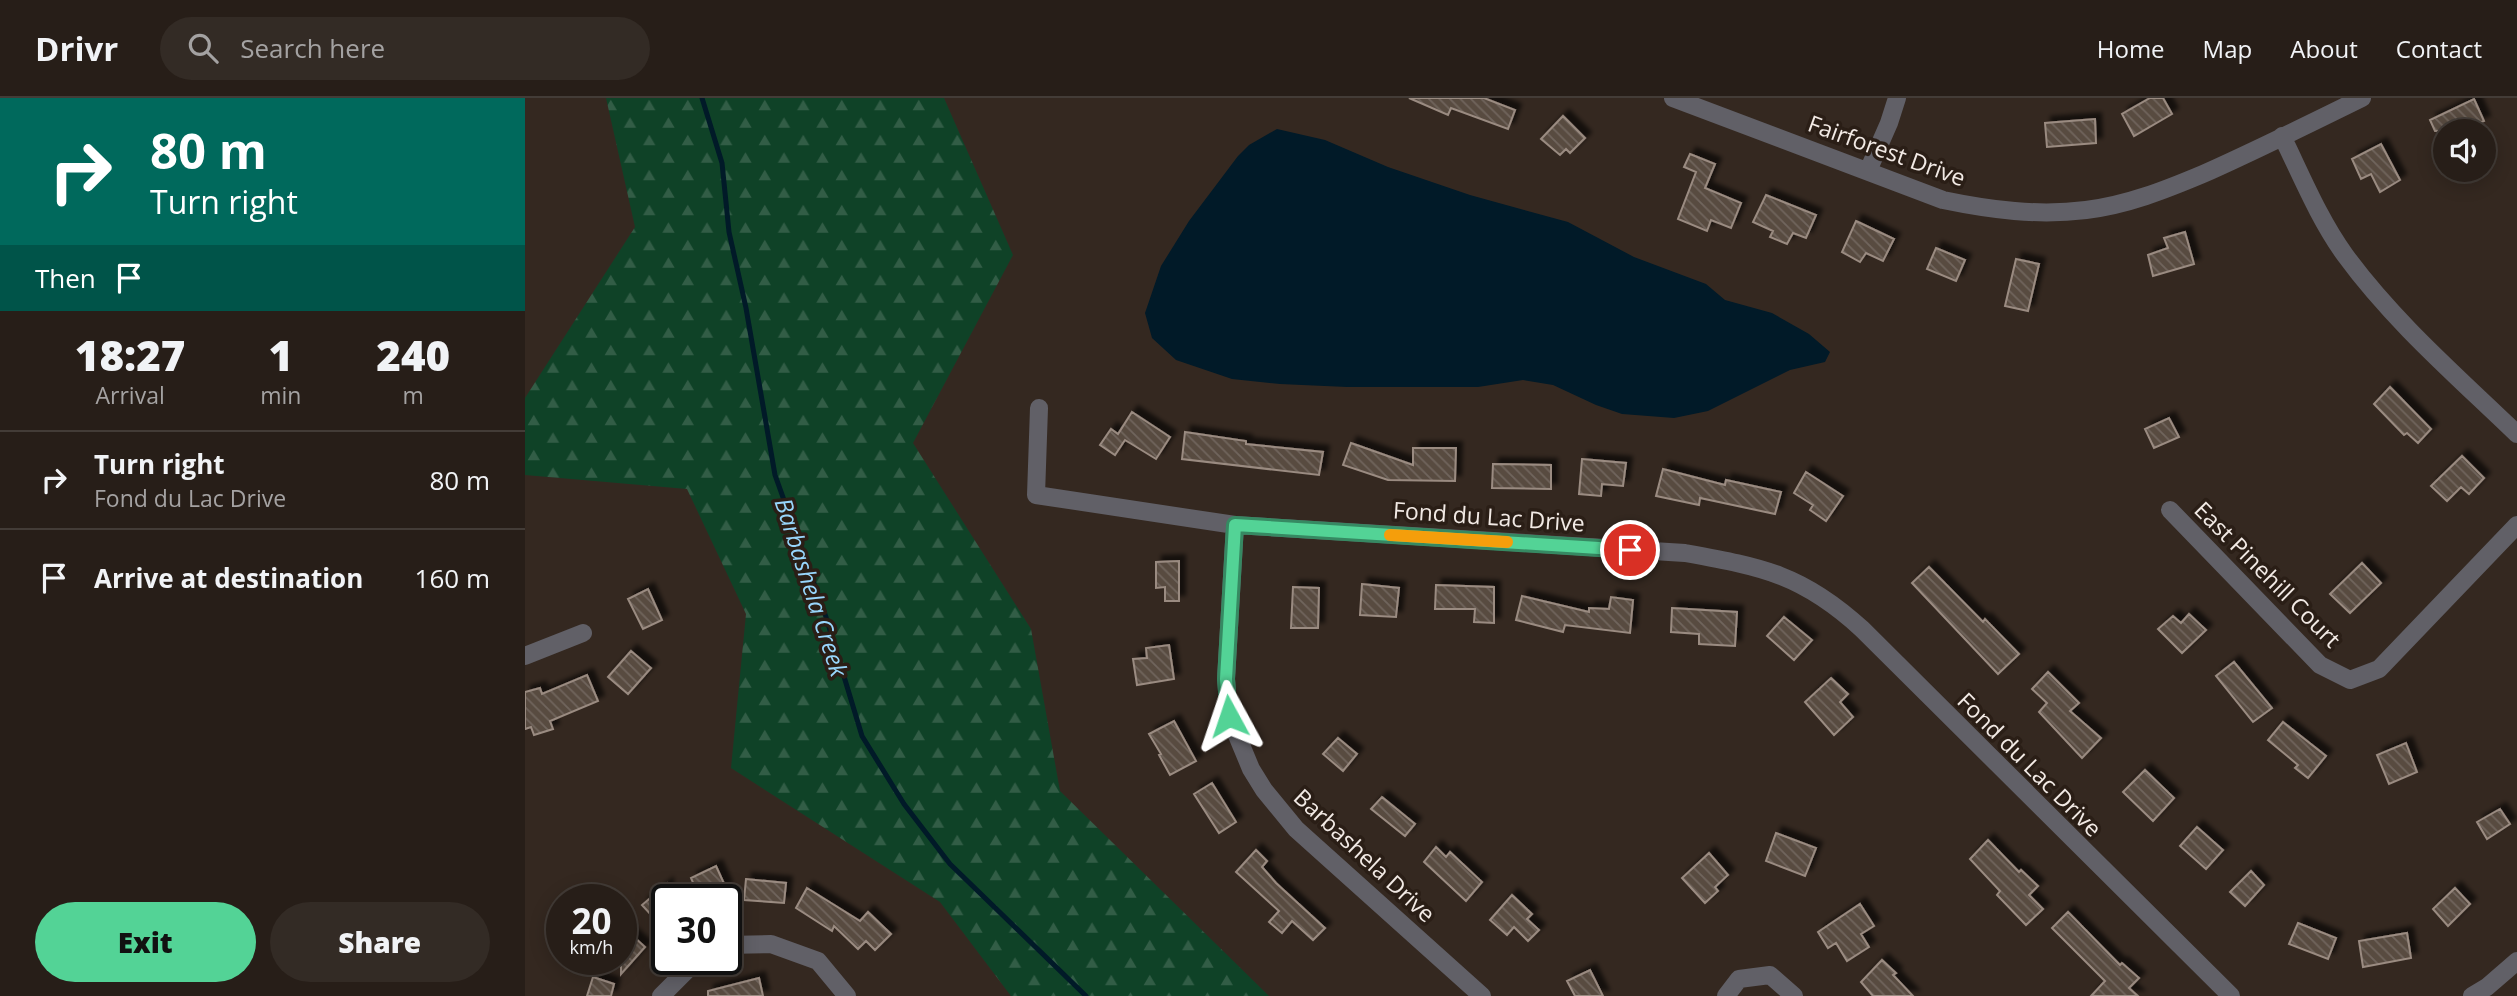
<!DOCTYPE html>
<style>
:root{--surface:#271e18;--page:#332b25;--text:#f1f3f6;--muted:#a4a2a2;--line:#433c37;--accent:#53d396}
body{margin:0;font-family:"Open Sans",sans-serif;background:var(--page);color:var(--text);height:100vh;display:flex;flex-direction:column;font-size:26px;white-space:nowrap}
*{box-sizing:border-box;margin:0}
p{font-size:23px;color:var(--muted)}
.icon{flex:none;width:38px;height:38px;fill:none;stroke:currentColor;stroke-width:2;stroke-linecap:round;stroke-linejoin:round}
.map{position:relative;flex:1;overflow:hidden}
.details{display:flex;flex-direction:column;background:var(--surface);width:525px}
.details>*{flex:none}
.banner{background:#00695c;color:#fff;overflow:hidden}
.fabs{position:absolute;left:1908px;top:21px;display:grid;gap:14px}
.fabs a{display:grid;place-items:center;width:63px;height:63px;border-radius:50%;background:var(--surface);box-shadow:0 4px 18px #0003,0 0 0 2px var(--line);font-size:35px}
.speed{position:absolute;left:21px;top:786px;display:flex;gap:14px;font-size:35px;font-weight:700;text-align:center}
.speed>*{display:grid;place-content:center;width:91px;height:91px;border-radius:50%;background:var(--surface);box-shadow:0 4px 18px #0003,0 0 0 2px var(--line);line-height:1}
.speed small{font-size:18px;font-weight:400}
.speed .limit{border:4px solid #111;border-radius:10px;background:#fff;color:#111}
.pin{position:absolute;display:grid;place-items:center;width:60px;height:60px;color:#fff;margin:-30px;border:4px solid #fff;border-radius:50%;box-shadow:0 2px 7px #0007}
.me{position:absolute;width:77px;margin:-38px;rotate:355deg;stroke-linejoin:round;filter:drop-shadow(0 0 5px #0008)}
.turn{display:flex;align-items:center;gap:24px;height:147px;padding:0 35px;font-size:32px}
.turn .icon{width:91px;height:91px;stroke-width:2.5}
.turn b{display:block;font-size:49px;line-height:60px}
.then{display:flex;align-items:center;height:66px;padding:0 35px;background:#0003;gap:14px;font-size:26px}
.eta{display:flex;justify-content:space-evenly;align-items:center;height:119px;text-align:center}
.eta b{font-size:42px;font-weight:800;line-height:49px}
.primary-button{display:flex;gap:14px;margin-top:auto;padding:14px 35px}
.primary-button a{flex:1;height:80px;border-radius:42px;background:var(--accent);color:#111;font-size:28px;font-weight:800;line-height:80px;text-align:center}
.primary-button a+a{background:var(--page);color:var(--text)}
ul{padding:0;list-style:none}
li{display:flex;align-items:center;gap:21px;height:98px;padding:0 35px;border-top:2px solid var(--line)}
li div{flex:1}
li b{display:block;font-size:26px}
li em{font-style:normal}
header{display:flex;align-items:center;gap:42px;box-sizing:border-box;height:98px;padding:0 35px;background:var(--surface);border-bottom:2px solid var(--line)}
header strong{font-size:33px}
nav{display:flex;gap:38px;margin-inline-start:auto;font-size:24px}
.search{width:490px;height:63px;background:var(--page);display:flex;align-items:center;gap:18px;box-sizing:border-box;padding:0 24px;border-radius:38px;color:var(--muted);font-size:26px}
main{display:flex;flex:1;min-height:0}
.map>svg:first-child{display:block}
.forest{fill:url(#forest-firs)}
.water{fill:#011a28}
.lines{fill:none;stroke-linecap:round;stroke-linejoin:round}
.stream{stroke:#011a28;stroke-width:5}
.building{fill:url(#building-back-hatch);stroke:#9a8b81;stroke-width:2;filter:url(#shadow)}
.minor{stroke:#616067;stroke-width:18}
.route-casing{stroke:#368962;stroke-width:18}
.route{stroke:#53d396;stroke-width:12}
.slow{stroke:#f59e0b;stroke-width:12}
.labels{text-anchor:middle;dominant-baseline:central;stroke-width:7;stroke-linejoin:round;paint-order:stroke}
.street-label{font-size:23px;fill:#f2eae5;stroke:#2a1e16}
.water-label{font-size:24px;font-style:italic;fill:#98d6fc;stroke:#2a1e16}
</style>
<header>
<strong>Drivr</strong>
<div class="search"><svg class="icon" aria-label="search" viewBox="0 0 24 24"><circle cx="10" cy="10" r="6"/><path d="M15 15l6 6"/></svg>Search here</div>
<nav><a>Home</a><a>Map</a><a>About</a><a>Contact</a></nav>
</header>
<main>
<section class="details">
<div class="banner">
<div class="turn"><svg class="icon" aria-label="right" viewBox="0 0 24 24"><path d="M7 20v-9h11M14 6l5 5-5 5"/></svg><div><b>80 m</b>Turn right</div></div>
<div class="then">Then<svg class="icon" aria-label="arrive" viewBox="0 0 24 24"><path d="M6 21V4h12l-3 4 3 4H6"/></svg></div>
</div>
<div class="eta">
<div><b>18:27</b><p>Arrival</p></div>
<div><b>1</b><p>min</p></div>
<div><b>240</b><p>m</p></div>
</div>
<ul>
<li><svg class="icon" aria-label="right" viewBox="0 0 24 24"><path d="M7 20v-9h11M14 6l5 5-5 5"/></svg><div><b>Turn right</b><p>Fond du Lac Drive</p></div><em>80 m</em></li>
<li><svg class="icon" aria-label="arrive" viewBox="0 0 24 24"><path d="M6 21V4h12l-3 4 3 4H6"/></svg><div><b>Arrive at destination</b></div><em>160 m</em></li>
</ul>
<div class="primary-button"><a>Exit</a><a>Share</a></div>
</section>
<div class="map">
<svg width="1992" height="898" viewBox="0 0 1992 898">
<defs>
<pattern id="forest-firs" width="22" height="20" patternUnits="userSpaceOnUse" patternTransform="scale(1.75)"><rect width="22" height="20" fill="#0f4227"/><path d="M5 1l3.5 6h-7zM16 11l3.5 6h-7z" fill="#325d46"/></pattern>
<pattern id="building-back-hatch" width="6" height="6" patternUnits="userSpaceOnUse" patternTransform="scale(1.75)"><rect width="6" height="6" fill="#584b41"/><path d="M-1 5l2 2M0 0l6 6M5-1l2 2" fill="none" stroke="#70655c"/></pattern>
<filter id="shadow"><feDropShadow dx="6" dy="-6" stdDeviation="2" flood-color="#0009"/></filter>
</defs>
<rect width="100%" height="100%" fill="#342820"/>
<!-- forest -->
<path class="forest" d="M81,0h338l69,157 -100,188 118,186 29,162 209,205h-258l-71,-94 -209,-134 15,-154 -59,-125 -162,-14v-77l110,-171z"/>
<!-- water -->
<path class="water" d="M752,31l48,11 63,27 82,28 98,27 66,35 72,27 19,16 47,13 37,21 21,18 -5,10 -35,8 -82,41 -34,7 -52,-4 -26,-9 -43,-20 -30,-5 -45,7h-131l-67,-3 -48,-5 -56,-19 -24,-22 -7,-25 16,-47 28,-45 49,-65 11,-11z"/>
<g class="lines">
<!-- stream -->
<path class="stream" d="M177,0l20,65 7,69 17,76 29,167 51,142 36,119 42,68 46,60 136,132"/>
</g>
<!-- building -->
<path class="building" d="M884,0h75l31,12 -7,19 -57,-21 -3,7z
M1625,0h13l9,16 -38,22 -12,-22z
M1949,1l10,22 -24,10h-25l-5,-11z
M1038,18l22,22 -15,15 -4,-4 -6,6 -19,-16z
M1570,21l1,24 -49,4 -2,-24z
M1856,46l19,36 -20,12 -9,-18 -10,5 -9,-20z
M1165,56l25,10 -10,24 36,15 -10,25 -20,-8 -4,11 -29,-12 18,-47 -12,-5z
M1241,97l50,20 -10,23 -13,-5 -6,11 -17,-7 3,-6 -20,-9z
M1331,123l38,18 -11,22 -17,-8 -6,9 -18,-10z
M1660,134l9,32 -41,12 -5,-21 20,-7 -4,-10z
M1411,150l29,12 -9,21 -29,-12z
M1491,161l23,5 -11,47 -23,-5z
M1865,289l41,42 -13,14 -11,-10 -3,2 -30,-31z
M607,314l38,25 -14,22 -31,-19 -10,15 -15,-10 11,-16 7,5z
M1644,320l10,19 -25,11 -9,-19z
M660,334l61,9v3l77,8 -4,23 -137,-16z
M826,345l62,22v-17h43l-1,33 -67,-1 -45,-15z
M1937,358l22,22 -15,16 -8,-7 -14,14 -16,-15z
M1057,361l44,4 -3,23 -21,-2 -1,12 -22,-2z
M968,366l58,1v24l-59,-1z
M1138,371l62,16 1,-5 55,12 -6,22 -75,-16 -1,7 -43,-9z
M1281,374l37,24 -17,25 -16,-11 3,-5 -19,-12z
M654,463v40h-14v-14l-9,1v-26z
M1837,465l19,20 -31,30 -20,-19z
M1404,469l54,55 2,-3 34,35 -21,20 -86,-91z
M837,486l37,4 -3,29 -36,-2z
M911,487l58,2v36l-20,-1 1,-13h-40z
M768,489l26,1 -1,40h-27z
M123,491l14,31 -19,9 -15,-30z
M997,498l67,16v-4l20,1 2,-12 22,3 -3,33 -65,-8 -2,7 -47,-12z
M1147,510l65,4 -2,34 -36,-2v-10l-28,-2z
M1664,516l17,16 -24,23 -24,-24 15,-13 8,7z
M1259,519l28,23 -18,20 -27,-24z
M644,547l5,34 -37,6 -4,-26 14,-1 -1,-10z
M106,553l20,17 -23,26 -20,-17z
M1709,564l38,46 -19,14 -37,-46z
M1523,574l31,31 -9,8 31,27 -19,20 -43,-46 8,-9 -15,-14z
M62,577l11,26 -48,20 3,8 -19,6 -3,-8 -6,2v-37l15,-4 2,6z
M1306,580l17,16 -8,8 13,15 -19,18 -29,-33z
M649,623l22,40 -26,14 -11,-20 2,-1 -12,-20z
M1758,624l43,34 -18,22 -13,-10 3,-3 -30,-25z
M813,640l19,16 -14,17 -20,-17z
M1881,645l11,29 -28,12 -12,-29z
M1620,672l29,28 -21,23 -30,-29z
M687,685l24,39 -17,11 -25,-39z
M857,699l33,27 -10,12 -34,-27z
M1975,711l10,15 -23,15 -10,-17z
M1672,729l26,23 -17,19 -26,-23z
M1251,735l40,15 -11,28 -39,-15z
M1463,742l31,32 2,-2 17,16 -9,9 14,14 -17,16 -29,-30 3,-4 -30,-32z
M911,749l10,10 4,-5 32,30 -16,19 -42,-39z
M731,752l11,11 -5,6 14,16 49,45 -12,12 -21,-19 -10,12 -13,-11 10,-11 -43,-39z
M1184,755l19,22 -13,12 3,4 -13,12 -23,-25z
M191,768l10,22 -26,11 -9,-21z
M1726,773l13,14 -19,21 -15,-14z
M221,781l40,4 -2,20 -40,-3z
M142,786v21l-13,13 -12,-13z
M282,790l53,33 8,-9 23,22 -16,16 -9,-9 -8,8 -24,-23 -2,5 -36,-23z
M1930,790l15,16 -22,22 -15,-17z
M987,797l20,19 -5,5 12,11 -11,11 -14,-14 -7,8 -17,-15z
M1335,806l14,22 -13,8 8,13 -22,14 -11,-18 -8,5 -10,-16z
M1543,814l52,53 2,-2 17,15 -10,10 9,8h-47l14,-15 -53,-53z
M1773,825l38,15 -8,21 -39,-15z
M96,827l24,22 -24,27z
M1882,835l4,25 -48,9 -4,-26z
M1357,862l14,13 -3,2 20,21h-40l-12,-14z
M1065,872l13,26h-28l-8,-15z
M68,879l21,7 -3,12h-24z
M234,880l4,18h-55v-5z"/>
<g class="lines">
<!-- minor -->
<path class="minor" d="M1148,0l270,102c48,10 95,16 143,10 41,-5 79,-20 117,-36 54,-24 106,-50 159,-76
M1757,38c20,41 37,83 63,119 49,67 113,122 172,179
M1343,73l21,-48 8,-25
M514,310l-3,87 199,30 450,28c77,14 117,21 177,76l369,367
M1645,412l150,155 30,15 29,-11 138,-144
M710,427l-9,154 3,37 22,53 13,21 32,39 186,167
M0,558l58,-23
M201,847l45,-1 47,17 29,35
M136,898l37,-37
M1201,898l13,-17 31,-4 24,21
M1947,898l15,-9 30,-26"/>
</g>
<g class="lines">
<defs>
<path id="route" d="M704,618l-3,-37 9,-154 395,25"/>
</defs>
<!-- route casing -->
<use href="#route" class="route-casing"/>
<!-- route -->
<use href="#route" class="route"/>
<!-- slow -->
<path class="slow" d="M865,437l117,7"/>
</g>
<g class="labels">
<!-- street labels -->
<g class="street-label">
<text transform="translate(1362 52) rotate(20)">Fairforest Drive</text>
<text transform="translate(964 418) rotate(4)">Fond du Lac Drive</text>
<text transform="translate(1743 476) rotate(45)">East Pinehill Court</text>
<text transform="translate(1505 666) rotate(45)">Fond du Lac Drive</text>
<text transform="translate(840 757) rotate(43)">Barbashela Drive</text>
</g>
<!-- water labels -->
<g class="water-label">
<text transform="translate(287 489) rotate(72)">Barbashela Creek</text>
</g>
</g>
</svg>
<div class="fabs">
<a><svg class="icon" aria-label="sound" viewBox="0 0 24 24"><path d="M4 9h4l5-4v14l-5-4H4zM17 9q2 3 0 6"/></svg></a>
</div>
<div class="speed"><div>20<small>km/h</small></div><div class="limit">30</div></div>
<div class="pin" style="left:1105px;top:452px;background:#d93025"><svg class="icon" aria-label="arrive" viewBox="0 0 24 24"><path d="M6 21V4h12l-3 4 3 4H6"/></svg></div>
<svg class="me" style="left:704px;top:618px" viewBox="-20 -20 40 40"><path d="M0-17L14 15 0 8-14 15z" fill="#53d396" stroke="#fff" stroke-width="4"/></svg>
</div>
</main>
